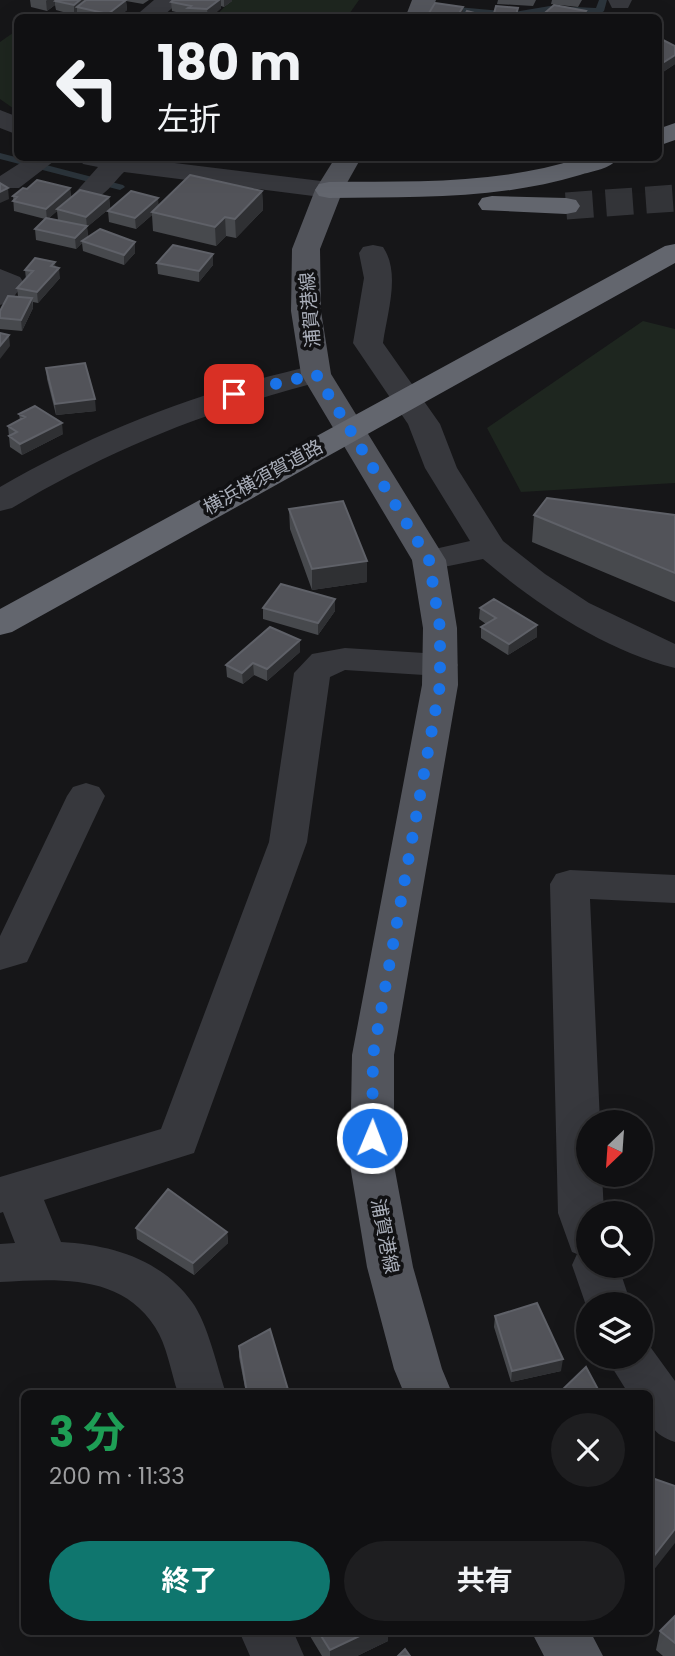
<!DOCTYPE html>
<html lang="ja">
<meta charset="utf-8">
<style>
:root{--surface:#101012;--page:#1e1e20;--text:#f1f3f6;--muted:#9c9d9f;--line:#303032;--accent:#0f766e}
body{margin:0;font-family:Poppins,"Noto Sans JP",sans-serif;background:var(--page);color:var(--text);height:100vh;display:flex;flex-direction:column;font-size:26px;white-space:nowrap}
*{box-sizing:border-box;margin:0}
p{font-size:23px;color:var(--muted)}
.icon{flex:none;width:38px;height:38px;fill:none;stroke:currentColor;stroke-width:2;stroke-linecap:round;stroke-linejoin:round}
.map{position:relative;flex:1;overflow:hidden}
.sheet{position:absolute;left:21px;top:1390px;width:632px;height:245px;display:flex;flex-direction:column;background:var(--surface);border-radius:10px;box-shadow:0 7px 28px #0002,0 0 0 2px var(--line)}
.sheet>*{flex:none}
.top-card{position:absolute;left:14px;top:14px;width:648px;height:147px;border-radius:10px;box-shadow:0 7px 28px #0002,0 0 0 2px var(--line);background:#101012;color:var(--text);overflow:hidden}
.needle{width:46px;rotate:205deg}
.fabs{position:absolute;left:576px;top:1110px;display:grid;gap:14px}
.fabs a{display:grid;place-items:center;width:77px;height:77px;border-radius:50%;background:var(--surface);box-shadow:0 7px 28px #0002,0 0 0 2px var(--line);font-size:35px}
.pin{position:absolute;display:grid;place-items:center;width:60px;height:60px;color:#fff;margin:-30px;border-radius:14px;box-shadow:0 4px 10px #0006}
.me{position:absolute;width:77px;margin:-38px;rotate:1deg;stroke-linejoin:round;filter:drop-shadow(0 0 5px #0008)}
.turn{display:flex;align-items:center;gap:24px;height:147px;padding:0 28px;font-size:32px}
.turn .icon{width:91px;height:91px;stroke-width:2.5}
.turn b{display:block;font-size:49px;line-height:60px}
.round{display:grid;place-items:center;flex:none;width:74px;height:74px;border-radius:37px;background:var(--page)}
.overview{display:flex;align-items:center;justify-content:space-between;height:119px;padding:0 28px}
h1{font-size:42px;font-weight:700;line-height:52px;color:#1e9e55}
.primary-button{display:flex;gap:14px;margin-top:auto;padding:14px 28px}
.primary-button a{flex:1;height:80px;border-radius:42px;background:var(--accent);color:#fff;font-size:28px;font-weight:700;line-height:80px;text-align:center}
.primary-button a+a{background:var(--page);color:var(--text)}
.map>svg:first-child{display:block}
.green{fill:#1e261f}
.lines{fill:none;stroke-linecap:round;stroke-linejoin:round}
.stream{fill:#2c353c;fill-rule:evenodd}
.highway-tunnel{stroke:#333438;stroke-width:27;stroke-dasharray:27 13;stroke-linecap:butt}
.minor{fill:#37383d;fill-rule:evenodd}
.major{fill:#53555c;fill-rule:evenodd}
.highway{fill:#63666e;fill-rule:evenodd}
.wall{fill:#47494d;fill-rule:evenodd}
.shaded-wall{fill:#2f3033}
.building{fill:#525359;stroke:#5f6168;stroke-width:2}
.route{stroke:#1a73e8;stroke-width:12;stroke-dasharray:0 21.6}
.labels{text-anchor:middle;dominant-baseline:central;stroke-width:7;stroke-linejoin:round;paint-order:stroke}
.street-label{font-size:19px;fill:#a8adb8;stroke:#111113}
</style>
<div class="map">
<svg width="675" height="1656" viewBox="0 0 675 1656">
<rect width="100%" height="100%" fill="#161618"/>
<!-- green -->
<path class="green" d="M231,0h128l-12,17 -133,1z
M17,30v81l-17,-12v-57z
M643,321l32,8v154l-154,9 -34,-64z"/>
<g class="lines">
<!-- stream -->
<path class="stream" d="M599,0h8l-3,11 -4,3 -50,-2 -37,6 -67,-6 -4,-3 4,-3 68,6 36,-6 46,2z
M0,153l123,32 2,2 -5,3 -120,-31z"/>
<!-- highway-tunnel -->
<path class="highway-tunnel" d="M566,206l109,-8"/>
<!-- minor -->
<path class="minor" d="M154,0h27l-20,18h-28z
M608,0h24l-4,8h-16z
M0,110l18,7v18l-18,-7z
M28,158h30l-39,30h-19v-12z
M79,158h55l195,24 10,2 4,6 -4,6 -10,2 -205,-26c-14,14 -24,33 -46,28l-4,-6 24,-27 -15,-3z
M373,245l10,2c18,26 4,67 0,96l57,81 17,44 46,73 42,33 44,29 86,41v24c-70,-18 -137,-62 -192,-109l-54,11 -12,-3 -5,-7 5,-7 53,-12 -45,-73 -17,-44 -55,-81 11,-65 -5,-25 4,-6z
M0,269l20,8 4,6 -14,19 -10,3z
M316,365l11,3 4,6 -4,6c-115,29 -213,67 -315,128l-12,3v-24c100,-58 204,-97 316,-122z
M345,648l95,6 13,3 5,8 -5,8 -13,3 -95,-6 -15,7 -23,165 -113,311 -150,47 17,42c51,3 100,17 131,60 16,22 25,65 34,91h-48c-7,-20 -11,-48 -23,-66 -34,-54 -99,-48 -155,-45v-38l15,-1 -12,-31 -3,1v-36l161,-48 108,-287 25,-169 18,-19z
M86,783l13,4 6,9 -78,166 -27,8v-34l67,-140 6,-9z
M570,870l105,5v28l-85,-4 10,223h-12v52h14l2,39h-16v52h30l13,39h-43v7l-16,-46 5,-11 -5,-2 -14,-39 -8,-329 6,-10z
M640,1339l6,2 29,40v61c-29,-11 -26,-21 -26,-49h-21l-23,-37h35z
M239,1631h54l11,25h-54z"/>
<!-- major -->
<path class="major" d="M412,0h24l-7,18h-24z
M335,158h26l-18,32 -23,59 1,62 10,63 115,186 11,68 1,57 -64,370v110l19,102 29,102 10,24h-48l-10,-24 -27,-102 -17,-102 2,-110 70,-370 1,-57 -11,-68 -111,-186 -10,-63 1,-62 23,-59z
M531,1631h59l13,25h-59z"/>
<!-- highway -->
<path class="highway" d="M675,123v17l-17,6v-17z
M580,158h38c-7,11 -26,13 -38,17 -84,25 -165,22 -251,23l-10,-2 -4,-6 4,-6 10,-2c86,-1 168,3 251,-24z
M492,196l74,2 10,2 4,6 -4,6 -10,2 -84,-4 -4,-6 4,-6z
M675,244v19l-663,369 -12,3v-26l665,-363z"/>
</g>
<!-- wall -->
<path class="wall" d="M30,0h119l-6,4 -17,-3 1,9 -10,8h-35l-5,-2v-3l-3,2 -18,-5 -1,-5 -8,6 -16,-4z
M173,0h59v1l-8,6 -3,-1v2l-11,10h-22v-3l-16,-4 -1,-9z
M498,0h38l-3,6 -36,-2z
M552,0h30l-4,7 -27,-3z
M658,43l17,3v18l-12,8h-5z
M258,158h29l-1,2z
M70,188l1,9h38l1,11 -23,19 1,10 47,16 -11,12 -41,-14 -1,-8 -6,6 -40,-9 -1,-11 10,-10 -31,-8 -1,-15 14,-7zM57,211l1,9 -9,-2z
M262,191l1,19 -27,28 -10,-2 -10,10 -63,-15 -1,-16 -16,14 -27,-7 -1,-11z
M55,262v5l5,11 -22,25 -5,-1v6l-11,23 -22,-2v-18l18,-15 -1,-8 9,-9 -1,-9z
M157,263l56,2 -14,17 -41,-8z
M46,368l50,43 -40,4 -9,-36z
M19,414l44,20 -41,21 -12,-8 -2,-21 12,-6z
M289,509l78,73 -55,8 -22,-61z
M534,515h141v87l-143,-60z
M263,608l72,3 -17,24 -55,-16z
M480,608l57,29 -29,18 -27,-17v-11l5,-3 -7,-5z
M300,652l-33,29 -13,-6 -11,9 -16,-7 -1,-12z
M136,1228l91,4 1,11 -34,32 -57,-36z
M495,1316l66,55 -50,11 -17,-55z
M239,1346l50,47h-43l-7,-36z
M675,1616v40h-12l-7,-6 4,-19z
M307,1631h81v10l-31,15h-35z"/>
<!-- shaded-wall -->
<path class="shaded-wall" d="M47,0h14l-6,1v4l-8,6 -1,-10z
M80,0h13l-16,7v6l-3,2v-10z
M126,0l1,10 -10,8h-9v-4z
M219,0h2v8l-11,10h-2l-1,-9z
M224,0h8v1l-8,6z
M463,7v10l-7,1z
M675,55v9l-12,8 1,-10z
M8,188l1,11 -9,4v-11z
M70,188l1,11 -14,10v2l-10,9 -1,-11z
M262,191l1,19 -27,28 -1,-19z
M109,197l1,11 -23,19 1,10 -6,4v2l-6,6 -1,-11 12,-11 -1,-10z
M158,198l1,11 -7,3v3l-16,14 -1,-11z
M225,217l1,19 -10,10 -1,-19z
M135,242v11l-11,12v-10z
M213,254v11l-14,17v-11z
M55,262l1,9 3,-3 1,10 -22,25 -1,-11 14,-26z
M32,298l1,10 -11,23 -1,-11z
M9,335l1,11 -10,13v-13z
M95,399l1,12 -40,4 -1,-11z
M62,423l1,11 -41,21 -2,-11z
M367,561v21l-55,8v-21z
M335,599v12l-17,24v-12z
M537,625v12l-29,18 1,-11z
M300,640v12l-33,29v-12z
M253,663l1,12 -11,9 -1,-11z
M227,1232l1,11 -34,32 -1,-12z
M563,1359l-2,12 -50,11 1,-11z
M675,1529v14l-26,33v-14z
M370,1631h18v10l-31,15h-27v-6z"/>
<!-- building -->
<path class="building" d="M56,0h24l-6,5 -19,-4z
M86,0h40l-18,14 -31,-7z
M173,0h46l-12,9 -19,-1 3,-2 -20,-4z
M435,3l28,4 -7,11h-30z
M554,5l32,6 -6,7h-41z
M496,6l22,2 -3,10 -22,-1z
M467,11l26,7h-30z
M158,14l18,4h-23z
M663,40l12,6v9l-11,7h-6v-19z
M190,175l72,16 -27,28 -10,-2 -10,10 -63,-15z
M37,180l33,8 -24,21 -33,-8 4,-4 -4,-1 10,-8 4,1z
M0,183l8,5 -8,4z
M80,190l29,7 -23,20 -29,-8z
M131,191l27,7 -23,20 -27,-7z
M46,218l41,8 -12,12 -40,-9z
M100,229l35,13 -11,13 -42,-14z
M173,245l40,9 -14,17 -42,-8z
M35,258l20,4 -4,4 8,2 -22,24 -20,-4 16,-17 -8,-1z
M8,296l24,2 -11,22 -21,-2v-7z
M0,333l9,2 -9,11z
M85,363l10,36 -40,5 -9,-36z
M35,406l27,17 -42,21 -11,-8 8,-4 -9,-6 17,-9 -6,-3z
M547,498l128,17v58l-141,-58z
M343,501l24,60 -55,8 -23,-60z
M281,584l54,15 -17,24 -55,-15z
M494,599l43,26 -28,19 -28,-17 15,-9 -16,-10z
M270,627l30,13 -33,29 -14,-6 -11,10 -16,-8z
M168,1189l59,43 -34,31 -57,-35z
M537,1303l26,56 -51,12 -17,-55z
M270,1329l19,64h-42l-8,-47z
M586,1367l14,26h-41z
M649,1477l26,9v43l-26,33z
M675,1616v27l-15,-12z
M318,1631h52l-40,19z
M405,1649l5,7h-12z"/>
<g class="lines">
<!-- route -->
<path class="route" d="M234,394l82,-20 113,186 11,68v57l-67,370 -1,83"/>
</g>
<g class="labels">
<!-- street labels -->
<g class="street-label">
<text transform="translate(310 310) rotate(-95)">浦賀港線</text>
<text transform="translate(263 477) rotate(-29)">横浜横須賀道路</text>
<text transform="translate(385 1236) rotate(79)">浦賀港線</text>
</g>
</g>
</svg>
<div class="fabs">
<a><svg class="needle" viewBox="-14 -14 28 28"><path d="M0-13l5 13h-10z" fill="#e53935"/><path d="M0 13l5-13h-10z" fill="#9c9d9f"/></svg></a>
<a><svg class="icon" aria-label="search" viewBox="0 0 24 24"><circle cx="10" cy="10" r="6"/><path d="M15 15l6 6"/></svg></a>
<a><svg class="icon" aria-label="layers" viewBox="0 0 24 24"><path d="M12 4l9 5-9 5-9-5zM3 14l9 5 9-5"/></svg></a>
</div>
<div class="pin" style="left:234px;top:394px;background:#d93025"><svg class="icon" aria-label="arrive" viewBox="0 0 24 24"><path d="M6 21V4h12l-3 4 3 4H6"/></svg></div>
<svg class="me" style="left:372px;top:1138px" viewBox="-20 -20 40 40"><circle r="17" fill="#1a73e8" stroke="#fff" stroke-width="3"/><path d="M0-11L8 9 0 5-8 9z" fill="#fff"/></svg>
<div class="top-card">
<div class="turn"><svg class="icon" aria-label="left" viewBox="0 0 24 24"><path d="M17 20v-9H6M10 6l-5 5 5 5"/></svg><div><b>180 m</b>左折</div></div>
</div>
<section class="sheet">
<div class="overview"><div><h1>3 分</h1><p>200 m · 11:33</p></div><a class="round"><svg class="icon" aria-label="close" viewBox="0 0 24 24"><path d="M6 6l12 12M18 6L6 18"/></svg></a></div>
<div class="primary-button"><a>終了</a><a>共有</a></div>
</section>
</div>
